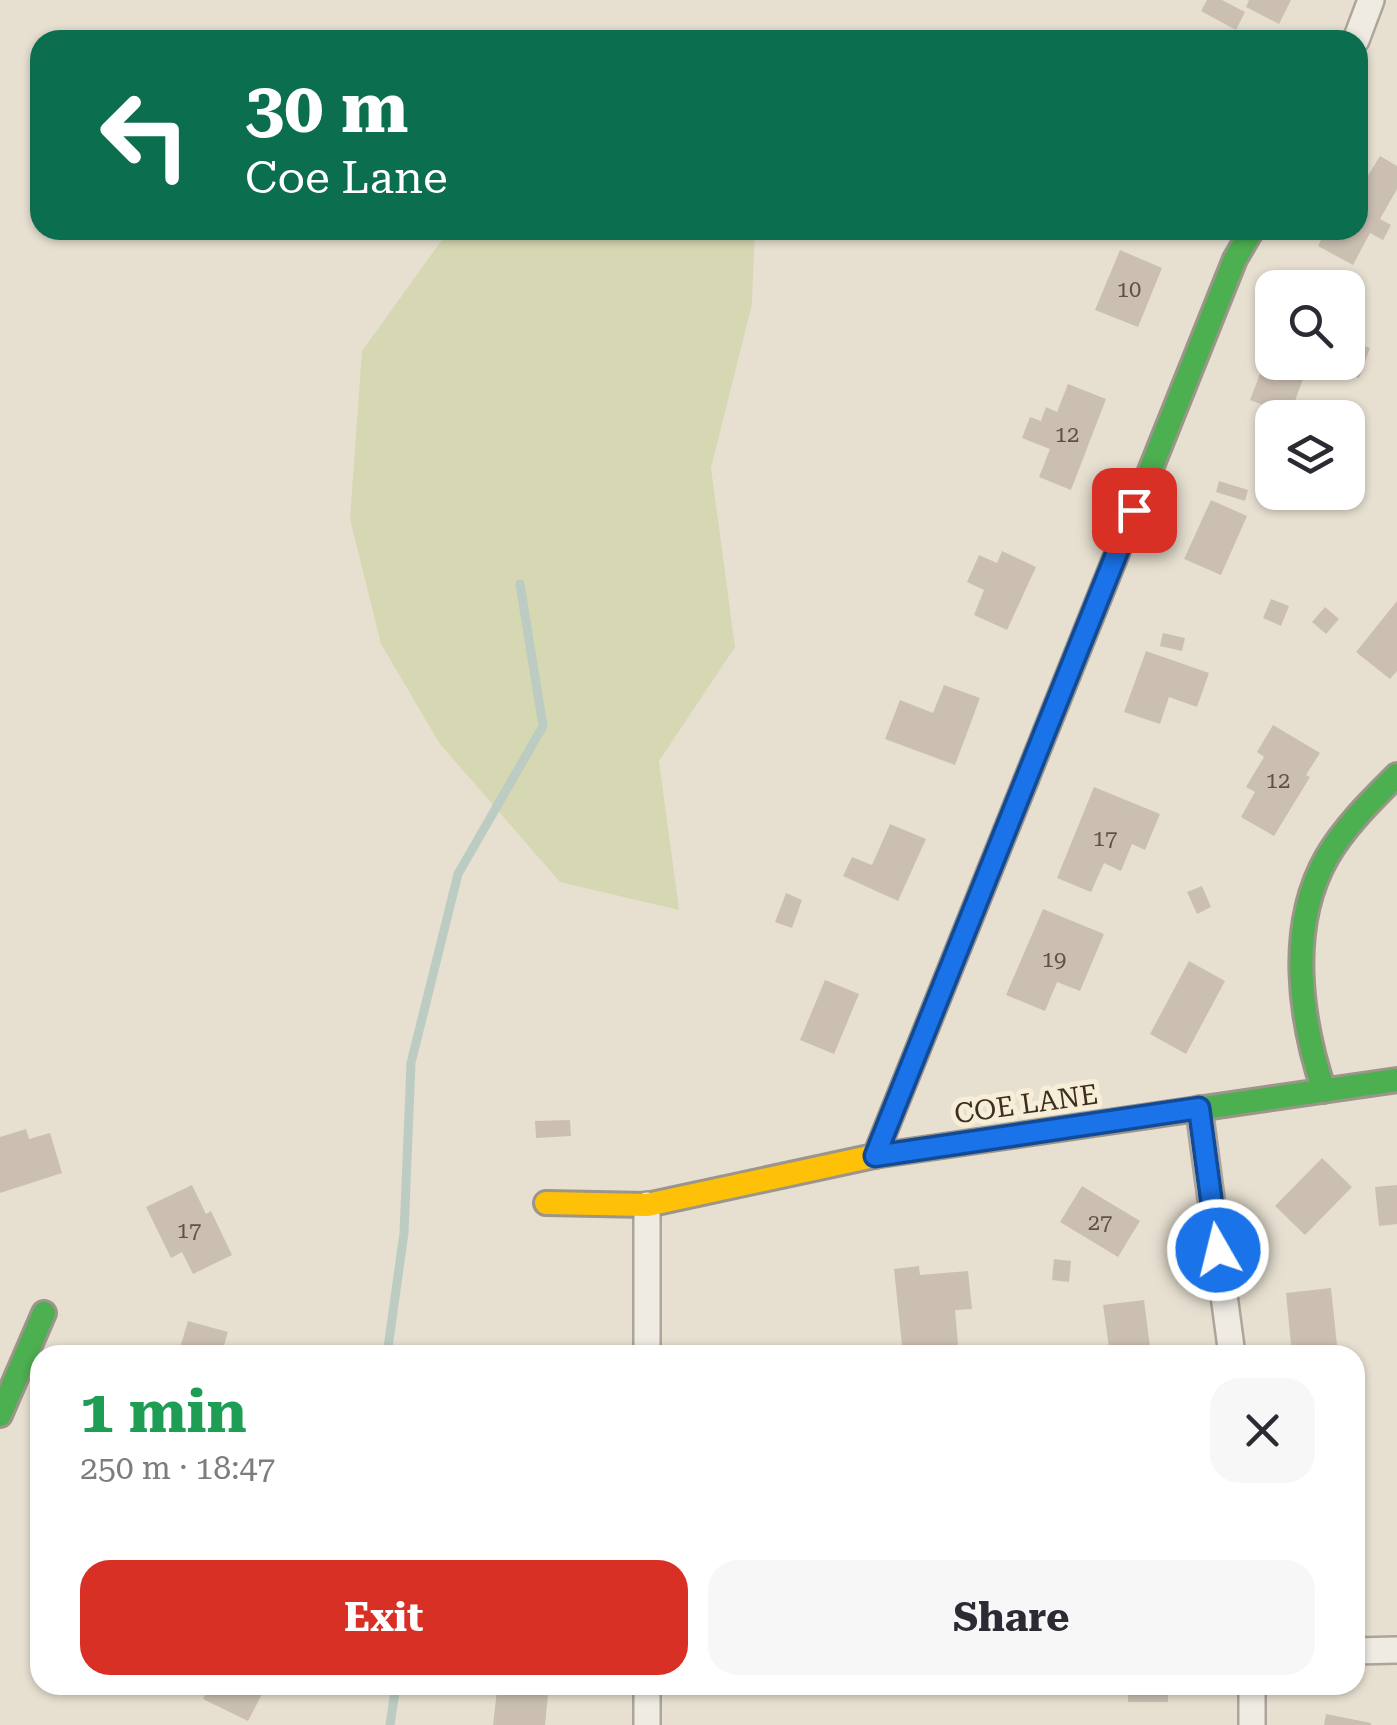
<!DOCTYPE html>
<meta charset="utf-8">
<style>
:root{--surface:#fff;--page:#f7f7f7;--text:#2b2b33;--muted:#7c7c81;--accent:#d93025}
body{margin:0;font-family:"Roboto Serif",serif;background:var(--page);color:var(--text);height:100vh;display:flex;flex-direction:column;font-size:38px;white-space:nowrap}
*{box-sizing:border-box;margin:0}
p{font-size:32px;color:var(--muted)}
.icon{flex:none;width:55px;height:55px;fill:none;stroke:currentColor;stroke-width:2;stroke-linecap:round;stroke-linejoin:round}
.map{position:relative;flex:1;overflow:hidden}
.sheet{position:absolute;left:30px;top:1345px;width:1335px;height:350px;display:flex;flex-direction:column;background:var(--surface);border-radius:30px;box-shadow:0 2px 8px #0004}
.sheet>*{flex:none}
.banner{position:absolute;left:30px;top:30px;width:1338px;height:210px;border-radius:30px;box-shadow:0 2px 8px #0004;background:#0b6e4f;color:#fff;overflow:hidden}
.buttons{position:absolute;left:1255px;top:270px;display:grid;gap:20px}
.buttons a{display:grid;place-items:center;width:110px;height:110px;border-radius:20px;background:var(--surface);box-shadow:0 2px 8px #0004;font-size:50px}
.pin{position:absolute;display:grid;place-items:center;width:85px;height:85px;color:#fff;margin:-42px;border-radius:20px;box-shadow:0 5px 15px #0006}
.me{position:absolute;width:110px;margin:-55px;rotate:352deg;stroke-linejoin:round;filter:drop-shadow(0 0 8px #0008)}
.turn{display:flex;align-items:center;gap:35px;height:210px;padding:0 50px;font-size:45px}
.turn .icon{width:130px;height:130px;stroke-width:2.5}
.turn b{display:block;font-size:70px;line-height:85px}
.round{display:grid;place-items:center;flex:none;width:105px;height:105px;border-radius:30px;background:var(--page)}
.headline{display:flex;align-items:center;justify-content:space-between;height:170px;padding:0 50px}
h1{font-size:60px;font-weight:700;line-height:75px;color:#1e9e55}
.button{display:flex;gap:20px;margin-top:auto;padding:20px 50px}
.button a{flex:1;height:115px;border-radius:30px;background:var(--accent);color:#fff;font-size:40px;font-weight:700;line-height:115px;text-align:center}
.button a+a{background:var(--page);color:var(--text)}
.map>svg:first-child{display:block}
.green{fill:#d6d7b3}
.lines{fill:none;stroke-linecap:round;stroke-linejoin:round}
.stream{stroke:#bcccc2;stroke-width:9}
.building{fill:#cbbfb2}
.street-casing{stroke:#ada599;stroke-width:30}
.fast-casing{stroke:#9c958a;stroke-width:28}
.slow-casing{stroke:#9c958a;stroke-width:28}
.street{stroke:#efebe3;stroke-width:25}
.fast{stroke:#4caf50;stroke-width:22}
.slow{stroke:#ffc107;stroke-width:22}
.route-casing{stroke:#114b97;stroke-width:25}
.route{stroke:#1a73e8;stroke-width:18}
.labels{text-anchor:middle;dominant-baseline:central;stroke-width:10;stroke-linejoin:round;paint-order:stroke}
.number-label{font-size:22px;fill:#605244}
.street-label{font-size:28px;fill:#3d2e20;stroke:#f7eed8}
</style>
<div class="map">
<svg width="1397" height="1725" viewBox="0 0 1397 1725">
<rect width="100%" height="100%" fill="#e7e0d1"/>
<!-- green -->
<path class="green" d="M449,230h306l-3,74 -41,164 24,179 -76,114 20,149 -119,-28 -120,-138 -59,-100 -31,-125 12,-168z"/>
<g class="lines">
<!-- stream -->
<path class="stream" d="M387,1355l17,-122 7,-170 47,-189 85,-148 -23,-142
M390,1725l6,-40"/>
</g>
<!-- building -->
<path class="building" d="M1207,0h15l23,12 -9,18 -35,-19z
M1249,0h42l-12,24 -33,-17z
M1380,156l17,10v23l-17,30 11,6 -8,15 -13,-7 -17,32 -35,-19 8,-16h32v-38z
M1120,250l42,18 -24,59 -43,-17z
M1348,340l22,8 -11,30 -41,-15 30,-1z
M1272,342v20h37l-19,53 -40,-15z
M1068,384l38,15 -35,91 -32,-13 11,-28 -28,-11 8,-21 11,4 5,-14 11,5z
M1219,481l29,9 -3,11 -29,-9z
M1211,500l36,16 -26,59 -37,-16z
M1002,551l34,16 -29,63 -33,-15 10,-25 -17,-8 12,-27 18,8z
M1271,599l18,7 -8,20 -18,-8z
M1397,601v70l-7,8 -34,-27z
M1325,607l14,12 -13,15 -14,-12z
M1163,633l22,5 -3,13 -22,-5z
M1146,651l63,22 -12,34 -28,-10 -9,27 -36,-12z
M944,685l36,13 -25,67 -70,-26 15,-39 33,13z
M1273,725l47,28 -14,22 4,2 -36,59 -33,-19 14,-25 -9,-5 18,-30 -7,-5z
M1094,787l66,27 -15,36 -13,-6 -11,27 -17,-8 -13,29 -34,-14z
M890,824l36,15 -28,62 -55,-25 9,-19 20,8z
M1202,886l9,21 -14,7 -10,-22z
M786,893l16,7 -10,28 -17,-6z
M1043,909l61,25 -24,57 -23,-9 -12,29 -39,-16z
M1189,961l36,20 -39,73 -36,-20z
M825,980l34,14 -25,60 -34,-14z
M570,1120l1,16 -35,2 -1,-17z
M26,1129l3,10 21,-6 12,40 -62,20v-56z
M1322,1158l30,29 -47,48 -30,-29z
M192,1185l14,29 5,-3 21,44 -39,19 -11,-22 -11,6 -25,-51z
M1397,1185v39l-18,2 -4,-39z
M1082,1186l58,35 -22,36 -58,-35z
M1054,1259l17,2 -2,21 -17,-2z
M919,1266l1,9 48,-4 4,38 -17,1 4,45h-56l-9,-86z
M1331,1288l7,67h-46l-6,-62z
M1144,1300l7,55h-41l-7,-50z
M188,1321l40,11 -5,17 15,6h-44l-15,-4z
M210,1685h65l-4,8 -7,-3 -16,31 -45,-22z
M471,1685h78l-4,40h-52l4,-35z
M826,1685h143v7l-143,-3z
M1128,1685h40v17h-40z
M1326,1714l45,9v2h-47z"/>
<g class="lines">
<defs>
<path id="street" d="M1356,40l15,-40
M1199,1109l33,246
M647,1355v-150
M1355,1651l42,-1
M647,1685v40
M1252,1685v40"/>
<path id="fast" d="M1026,780l209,-521 17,-29
M1324,1091c-24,-72 -37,-164 3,-234 18,-31 45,-57 70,-82
M874,1156l523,-76
M0,1415l44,-102"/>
<path id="slow" d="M875,1156l151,-376
M546,1203l101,2 227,-49"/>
</defs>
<!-- street casing -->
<use href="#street" class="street-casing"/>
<!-- fast casing -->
<use href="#fast" class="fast-casing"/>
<!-- slow casing -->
<use href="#slow" class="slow-casing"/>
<!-- street -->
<use href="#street" class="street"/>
<!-- fast -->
<use href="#fast" class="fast"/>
<!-- slow -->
<use href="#slow" class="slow"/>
</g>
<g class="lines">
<defs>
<path id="route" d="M1134,510l-259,646 324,-48 19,142"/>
</defs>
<!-- route casing -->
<use href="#route" class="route-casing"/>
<!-- route -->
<use href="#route" class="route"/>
</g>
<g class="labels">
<!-- number labels -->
<g class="number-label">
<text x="1129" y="289">10</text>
<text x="1067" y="434">12</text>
<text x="1278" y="780">12</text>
<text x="1105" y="838">17</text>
<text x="1054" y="959">19</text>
<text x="1100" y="1222">27</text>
<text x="189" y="1230">17</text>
</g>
<!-- street labels -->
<g class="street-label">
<text transform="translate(1026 1104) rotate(-8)">COE LANE</text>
</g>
</g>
</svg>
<div class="buttons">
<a><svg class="icon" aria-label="search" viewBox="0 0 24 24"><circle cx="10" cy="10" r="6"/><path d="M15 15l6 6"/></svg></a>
<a><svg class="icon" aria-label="layers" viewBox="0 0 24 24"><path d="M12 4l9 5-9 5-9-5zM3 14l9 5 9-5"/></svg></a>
</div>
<div class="pin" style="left:1134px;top:510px;background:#d93025"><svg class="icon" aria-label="arrive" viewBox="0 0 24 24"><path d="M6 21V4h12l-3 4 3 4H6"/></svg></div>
<svg class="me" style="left:1218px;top:1250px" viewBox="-20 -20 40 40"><circle r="17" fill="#1a73e8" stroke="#fff" stroke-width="3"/><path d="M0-11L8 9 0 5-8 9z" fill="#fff"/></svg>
<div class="banner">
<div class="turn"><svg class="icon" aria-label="left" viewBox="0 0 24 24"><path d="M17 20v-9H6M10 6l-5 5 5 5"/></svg><div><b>30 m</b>Coe Lane</div></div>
</div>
<section class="sheet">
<div class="headline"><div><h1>1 min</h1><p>250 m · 18:47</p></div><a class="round"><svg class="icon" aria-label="close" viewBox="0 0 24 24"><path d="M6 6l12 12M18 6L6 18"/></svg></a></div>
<div class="button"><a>Exit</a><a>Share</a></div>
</section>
</div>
